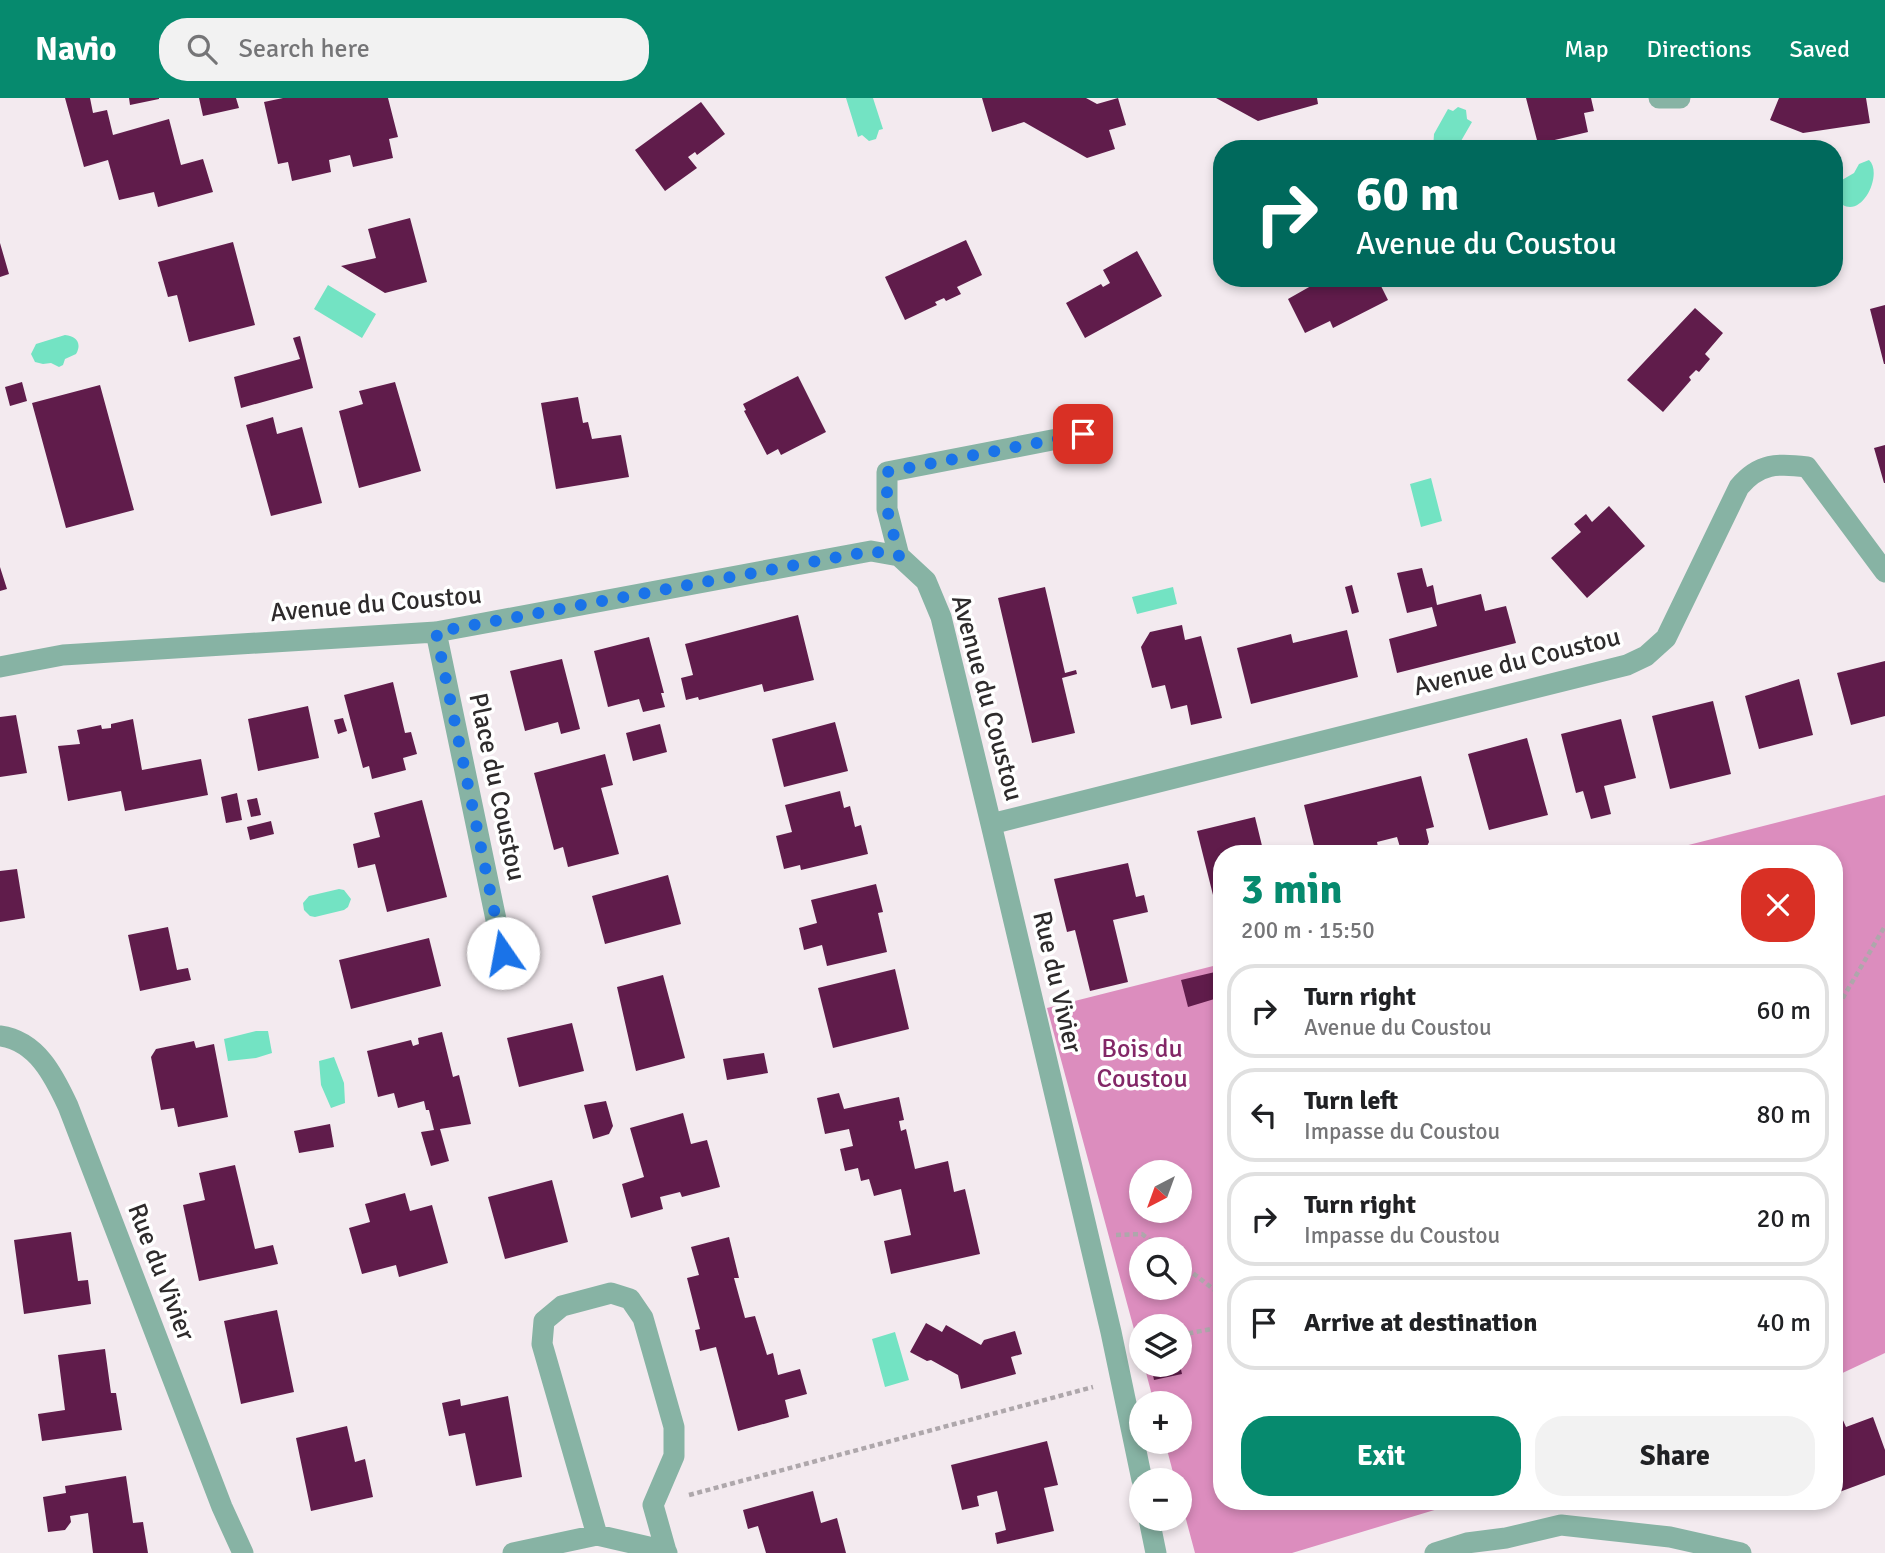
<!DOCTYPE html>
<meta charset="utf-8">
<style>
:root{--surface:#fff;--page:#f2f2f2;--text:#202124;--muted:#757577;--line:#e0e0e0;--accent:#068a6e}
body{margin:0;font-family:Signika,sans-serif;background:var(--page);color:var(--text);height:100vh;display:flex;flex-direction:column;font-size:26px;white-space:nowrap}
*{box-sizing:border-box;margin:0}
p{font-size:23px;color:var(--muted)}
.icon{flex:none;width:38px;height:38px;fill:none;stroke:currentColor;stroke-width:2;stroke-linecap:round;stroke-linejoin:round}
.map{position:relative;flex:1;overflow:hidden}
.sheet{position:absolute;left:1213px;top:747px;width:630px;height:665px;display:flex;flex-direction:column;background:var(--surface);border-radius:28px;box-shadow:0 4px 10px #0003}
.sheet>*{flex:none}
.banner{position:absolute;left:1213px;top:42px;width:630px;height:147px;border-radius:28px;box-shadow:0 4px 10px #0003;background:#00695c;color:#fff;overflow:hidden}
.needle{width:46px;rotate:221deg}
.buttons{position:absolute;left:1129px;top:1062px;display:grid;gap:14px}
.buttons a{display:grid;place-items:center;width:63px;height:63px;border-radius:50%;background:var(--surface);box-shadow:0 4px 10px #0003;font-size:35px}
.pin{position:absolute;display:grid;place-items:center;width:60px;height:60px;color:#fff;margin:-30px;border-radius:14px;box-shadow:0 4px 10px #0006}
.me{position:absolute;width:77px;margin:-38px;rotate:348deg;stroke-linejoin:round;filter:drop-shadow(0 0 5px #0008)}
.turn{display:flex;align-items:center;gap:24px;height:147px;padding:0 28px;font-size:32px}
.turn .icon{width:91px;height:91px;stroke-width:2.5}
.turn b{display:block;font-size:49px;line-height:60px}
.round{display:grid;place-items:center;flex:none;width:74px;height:74px;border-radius:28px;background:var(--page)}
.headline{display:flex;align-items:center;justify-content:space-between;height:119px;padding:0 28px}
h1{font-size:42px;font-weight:800;line-height:52px;color:var(--accent)}
.cta{display:flex;gap:14px;margin-top:auto;padding:14px 28px}
.cta a{flex:1;height:80px;border-radius:28px;background:var(--accent);color:#fff;font-size:28px;font-weight:800;line-height:80px;text-align:center}
.cta a+a{background:var(--page);color:var(--text)}
ul{padding:0;list-style:none}
li{display:flex;align-items:center;gap:21px;height:94px;margin:0 14px 10px;padding:0 14px;border:4px solid var(--line);border-radius:28px}
li div{flex:1}
li b{display:block;font-size:26px}
li em{font-style:normal}
header{display:flex;align-items:center;gap:42px;box-sizing:border-box;height:98px;padding:0 35px;background:var(--accent);color:#fff}
header strong{font-size:33px}
nav{display:flex;gap:38px;margin-inline-start:auto;font-size:24px}
.search{width:490px;height:63px;background:var(--page);display:flex;align-items:center;gap:18px;box-sizing:border-box;padding:0 24px;border-radius:28px;color:var(--muted);font-size:26px}
.map>svg:first-child{display:block}
.forest{fill:#dc8dbe;fill-rule:evenodd}
.water{fill:#73e3c3}
.building{fill:#601c4b}
.lines{fill:none;stroke-linecap:round;stroke-linejoin:round}
.path{stroke:#aea7ab;stroke-width:4.5;stroke-dasharray:5 3.5;stroke-linecap:butt}
.street{stroke:#87b3a4;stroke-width:21}
.route{stroke:#1a73e8;stroke-width:12;stroke-dasharray:0 21.6}
.labels{text-anchor:middle;dominant-baseline:central;stroke-width:7;stroke-linejoin:round;paint-order:stroke}
.street-label{font-size:26px;fill:#2e2b2c;stroke:#fff}
.park-label{font-size:26px;fill:#832767;stroke:#fff}
</style>
<header>
<strong>Navio</strong>
<div class="search"><svg class="icon" aria-label="search" viewBox="0 0 24 24"><circle cx="10" cy="10" r="6"/><path d="M15 15l6 6"/></svg>Search here</div>
<nav><a>Map</a><a>Directions</a><a>Saved</a></nav>
</header>
<div class="map">
<svg width="1885" height="1455" viewBox="0 0 1885 1455">
<rect width="100%" height="100%" fill="#f3eaef"/>
<!-- forest -->
<path class="forest" d="M1885,697v558l-51,24v-523h-181z
M1221,866l1,538h239l-169,51h-97l-15,-56v-17h-5l-10,-38h15v-38l-26,-1 -10,-38h36v-39h-39v29l-94,-347zM1141,1074h39v39h-39zM1141,1152h39v38h-39z"/>
<!-- water -->
<path class="water" d="M846,0h27l10,31 -4,1 -3,9 -7,2 -7,-6 -4,2z
M1458,9l8,3 1,9 5,3 -11,19v8h-28l1,-15 14,-25 5,2z
M1869,62c16,15 -12,69 -34,37v-13l19,-11 5,-9z
M328,187l48,29 -14,24 -48,-29z
M65,237c12,1 17,9 11,19l-11,5 -2,6 -4,2 -8,-4 -8,1 -8,-2 -4,-8 5,-10z
M1431,380l11,43 -21,6 -11,-43z
M1173,489l4,17 -40,10 -5,-17z
M339,791l5,1 7,9 -3,8 -4,3 -29,7 -5,-1 -6,-6 -1,-7 6,-7z
M256,933h12l4,22 -16,5 -28,3 -4,-22z
M334,959l10,26 1,20 -14,5 -10,-23 -2,-24z
M895,1234l14,48 -24,7 -13,-48z"/>
<!-- building -->
<path class="building" d="M65,0h25l3,15 14,-3 6,25 56,-16 12,46 22,-6 10,33 -55,15 -4,-15 -35,8 -11,-40 -24,7z
M129,0h30v1l-29,6z
M199,0h37l3,10 -36,8z
M283,0h105l10,39 -9,2 4,19 -40,9 -3,-12 -21,5 2,12 -39,9 -4,-19 -10,2 -14,-62z
M982,0h104l11,6 21,-6 8,27 -17,5 6,19 -28,9 -63,-36 -32,10z
M1216,0h101l1,6 -60,17z
M1526,0h65l3,13 -10,2 4,19 -50,12z
M1779,0h87l4,25 -67,10 -33,-13z
M701,4l24,32 -28,21 -2,-3 -7,5 9,11 -32,23 -30,-41z
M410,120l17,64 -42,11 -44,-27 35,-8 -8,-29z
M966,142l16,35 -25,12 4,7 -15,7 -2,-3 -9,4 2,3 -32,15 -20,-43z
M233,144l22,83 -66,17 -12,-47 -9,2 -10,-35z
M0,145l9,31 -9,3z
M1137,153l25,45 -77,42 -19,-35 35,-19 2,3 7,-4 -7,-13z
M1325,180h52l11,22 -55,28 -3,-7 -25,12 -17,-34z
M1885,207v59h-1l-14,-55z
M1695,210l28,25 -18,21 5,5 -11,13 -3,-2 -7,7 2,3 -28,32 -36,-32z
M300,238l13,52 -72,20 -7,-31 66,-18 -7,-21z
M798,278l28,56 -45,23 -3,-6 -11,6 -23,-44 2,-1 -3,-6z
M22,284l5,19 -17,5 -5,-19z
M395,284l26,89 -62,17 -20,-77 24,-7 -4,-13z
M100,287l34,125 -68,18 -34,-125z
M578,299l5,26 5,-1 4,17 29,-4 8,42 -73,12 -15,-86z
M273,319l4,17 25,-7 20,76 -51,13 -25,-91z
M1885,347v38h-1l-10,-35z
M1609,408l36,40 -58,52 -36,-40 30,-26 -7,-8 12,-10 6,8z
M0,469l7,22 -7,2z
M1422,470l5,19 6,-2 4,20 44,-11 4,17 21,-5 10,37 -119,30 -8,-34 48,-13 -5,-19 -25,6 -10,-40z
M1352,487l7,27 -7,2 -7,-27z
M1045,489l20,86 11,-3 1,4 -15,4 13,55 -43,10 -34,-145z
M798,517l16,65 -50,12 -2,-8 -63,16 -1,-3 -12,3 -5,-22 12,-3 -8,-31z
M1182,527l3,15 16,-4 21,82 -31,7 -4,-20 -16,4 -6,-24 -13,3 -11,-41 9,-15z
M1347,532l11,47 -107,27 -14,-56 54,-14 2,9z
M649,539l15,56h-3l4,14 -22,5 -4,-13 -31,8 -14,-56z
M562,561l18,70 -19,5 -3,-12 -33,9 -15,-60z
M1885,563v55l-34,9 -14,-52z
M1799,581l14,56 -54,14 -14,-53z
M393,584l12,51 6,-1 6,22 -14,4 3,12 -34,9 -3,-13 -6,2 -19,-73z
M1713,603l18,73 -61,15 -18,-73z
M308,608l11,52 -61,13 -10,-52z
M16,617l11,58 -27,4v-60z
M343,620l4,13 -9,3 -4,-14z
M133,621l9,51 59,-11 7,36 -83,16 -4,-20 -53,10 -10,-55 22,-2 -3,-14 24,-5 1,4 9,-1v-4z
M1621,621l15,59 -32,8 7,28 -20,5 -8,-28 -7,2 -15,-59z
M835,624l13,49 -64,16 -12,-48z
M660,626l7,28 -34,9 -7,-28z
M1527,640l21,77 -59,15 -21,-76z
M605,656l8,31 -12,3 18,66 -51,13 -5,-20 -9,3 -20,-77z
M1421,678l13,51 -8,2 3,13 -3,6 -24,6 -5,-17 -20,5 1,5 -26,7h-36l-12,-49z
M840,693l4,17 6,-2 5,21 6,-2 7,29 -67,16 -1,-5 -16,4 -8,-33 16,-4 -7,-27z
M237,695l5,27 -16,3 -5,-26z
M257,700l4,17 -10,2 -4,-17z
M422,702l25,97 -60,15 -12,-48 -17,4 -5,-24 27,-7 -6,-24z
M1255,719l9,37h-42v39l-9,2 -16,-64z
M271,723l3,13 -24,6 -3,-13z
M1128,765l8,34 8,-2 4,17 -35,8 15,62 -38,9 -15,-61 -8,2 -13,-53z
M17,771l8,49 -25,4v-51z
M668,777l13,49 -76,20 -13,-48z
M876,786l7,28 -5,1 9,39 -60,14 -5,-21 -18,5 -5,-22 18,-5 -6,-23z
M168,829l9,43 11,-2 3,12 -51,11 -12,-56z
M429,840l12,48 -90,23 -12,-49z
M895,871l14,60 -76,19 -15,-60z
M1215,874l6,25 -33,10 -7,-27z
M663,877l22,83 -49,13 -19,-84z
M572,925l12,48 -65,16 -12,-49z
M442,934l11,45 6,-2 12,49 -31,5 9,32 -18,5 -10,-34 13,-2 -5,-20h-3l-2,-9 -26,7 -4,-15 -16,4 -11,-46 44,-11 2,6 6,-2 -1,-6z
M194,943l2,7 18,-4 14,73 -50,10 -4,-19 -13,2 -10,-53 5,-8z
M764,955l4,20 -41,7 -4,-21z
M839,995l5,16 55,-12 5,23 -5,1 2,10 5,-2 9,40 33,-8 6,31 11,-3 15,65 -89,20 -7,-33 27,-6 -10,-46 -27,7 -5,-17 -8,2 -3,-13 -13,3 -5,-22 13,-3 -4,-17 -24,5 -8,-36z
M606,1003l7,25 -4,8 -16,5 -9,-34z
M683,1015l8,31 16,-4 13,47 -38,10 -2,-5 -20,5 3,12 -32,9 -9,-34 22,-7 -14,-49z
M330,1026l4,23 -35,6 -5,-22z
M235,1067l20,84 18,-4 5,19 -79,17 -16,-76 22,-5 -6,-27z
M552,1082l16,62 -63,17 -17,-62z
M405,1095l5,18 22,-6 16,58 -49,14 -3,-12 -34,9 -13,-46 21,-6 -5,-18z
M71,1134l7,49 10,-1 3,24 -67,10 -10,-74z
M729,1139l10,41h-5l11,40 10,-2 12,39 6,-2 5,22 22,-6 7,25 -22,6 4,17 -51,14 -22,-84 -16,4 -5,-21 5,-1 -13,-51 12,-3 -8,-28z
M277,1212l17,82 -53,12 -17,-83z
M926,1225l16,9 4,-7 35,20 3,-5 31,-9 7,23 -11,3 5,17 -55,15 -3,-14 -27,-15 -4,1 -17,-9z
M105,1251l6,44h5l6,37 -80,11 -4,-27 27,-4 -7,-55z
M1151,1267h29l2,9 -28,6z
M508,1298l14,81 -46,9 -11,-53 -16,3 -7,-33 18,-4 1,7z
M1873,1319l12,33v25l-51,19v-74l8,-2 4,9z
M347,1328l8,36 10,-3 8,38 -62,14 -15,-73z
M1047,1343l11,44 -14,3 10,43 -57,13 -2,-11 11,-3 -9,-39 -20,5 2,10 -17,4 -11,-45z
M126,1378l7,47 10,-1 5,31h-55l-5,-40 -18,3 1,6 -6,8 -17,2 -5,-35 23,-4 -1,-7z
M813,1393l8,32 16,-5 9,35h-80l-8,-27 -10,3 -5,-19z"/>
<g class="lines">
<!-- path -->
<path class="path" d="M1834,915l51,-87
M1116,1137l26,-1 20,16
M1180,1165l42,33
M1180,1237l42,-8
M689,1397l404,-108"/>
<!-- street -->
<path class="street" d="M1659,0h21
M899,458l-12,-47v-37l196,-38
M436,534l67,321
M0,569l63,-12 373,-23 435,-81 28,5 27,25 15,36 50,207 636,-159 19,-9 20,-18 73,-151c20,-24 39,-24 68,-20l78,105
M991,726l120,508 31,148
M0,938c37,5 54,40 68,70l154,401 21,46
M1149,1421l7,34
M597,1437l-55,-191 2,-23 18,-15 49,-13 19,6 13,19 31,109v29l-21,49 13,46
M513,1455l84,-18 69,16 1,2
M1435,1455l32,-10 39,-5 55,-13 109,12 71,16"/>
</g>
<g class="lines">
<!-- route -->
<path class="route" d="M503,855l-67,-321 435,-81 28,5 -12,-47v-37l196,-38"/>
</g>
<g class="labels">
<!-- street labels -->
<g class="street-label">
<text transform="translate(376 506) rotate(-5)">Avenue du Coustou</text>
<text transform="translate(1517 564) rotate(-14)">Avenue du Coustou</text>
<text transform="translate(987 600) rotate(75)">Avenue du Coustou</text>
<text transform="translate(497 689) rotate(78)">Place du Coustou</text>
<text transform="translate(1057 884) rotate(77)">Rue du Vivier</text>
<text transform="translate(161 1174) rotate(69)">Rue du Vivier</text>
</g>
<!-- park labels -->
<g class="park-label">
<text x="1142" y="951">Bois du<tspan x="1142" dy="30">Coustou</tspan></text>
</g>
</g>
</svg>
<div class="buttons">
<a><svg class="needle" viewBox="-14 -14 28 28"><path d="M0-13l5 13h-10z" fill="#e53935"/><path d="M0 13l5-13h-10z" fill="#757577"/></svg></a>
<a><svg class="icon" aria-label="search" viewBox="0 0 24 24"><circle cx="10" cy="10" r="6"/><path d="M15 15l6 6"/></svg></a>
<a><svg class="icon" aria-label="layers" viewBox="0 0 24 24"><path d="M12 4l9 5-9 5-9-5zM3 14l9 5 9-5"/></svg></a>
<a>+</a>
<a>−</a>
</div>
<div class="pin" style="left:1083px;top:336px;background:#d93025"><svg class="icon" aria-label="arrive" viewBox="0 0 24 24"><path d="M6 21V4h12l-3 4 3 4H6"/></svg></div>
<svg class="me" style="left:503px;top:855px" viewBox="-20 -20 40 40"><circle r="19" fill="#fff"/><path d="M0-13L10 11 0 6-10 11z" fill="#1a73e8"/></svg>
<div class="banner">
<div class="turn"><svg class="icon" aria-label="right" viewBox="0 0 24 24"><path d="M7 20v-9h11M14 6l5 5-5 5"/></svg><div><b>60 m</b>Avenue du Coustou</div></div>
</div>
<section class="sheet">
<div class="headline"><div><h1>3 min</h1><p>200 m · 15:50</p></div><a class="round" style="background:#d93025;color:#fff"><svg class="icon" aria-label="close" viewBox="0 0 24 24"><path d="M6 6l12 12M18 6L6 18"/></svg></a></div>
<ul>
<li><svg class="icon" aria-label="right" viewBox="0 0 24 24"><path d="M7 20v-9h11M14 6l5 5-5 5"/></svg><div><b>Turn right</b><p>Avenue du Coustou</p></div><em>60 m</em></li>
<li><svg class="icon" aria-label="left" viewBox="0 0 24 24"><path d="M17 20v-9H6M10 6l-5 5 5 5"/></svg><div><b>Turn left</b><p>Impasse du Coustou</p></div><em>80 m</em></li>
<li><svg class="icon" aria-label="right" viewBox="0 0 24 24"><path d="M7 20v-9h11M14 6l5 5-5 5"/></svg><div><b>Turn right</b><p>Impasse du Coustou</p></div><em>20 m</em></li>
<li><svg class="icon" aria-label="arrive" viewBox="0 0 24 24"><path d="M6 21V4h12l-3 4 3 4H6"/></svg><div><b>Arrive at destination</b></div><em>40 m</em></li>
</ul>
<div class="cta"><a>Exit</a><a>Share</a></div>
</section>
</div>
